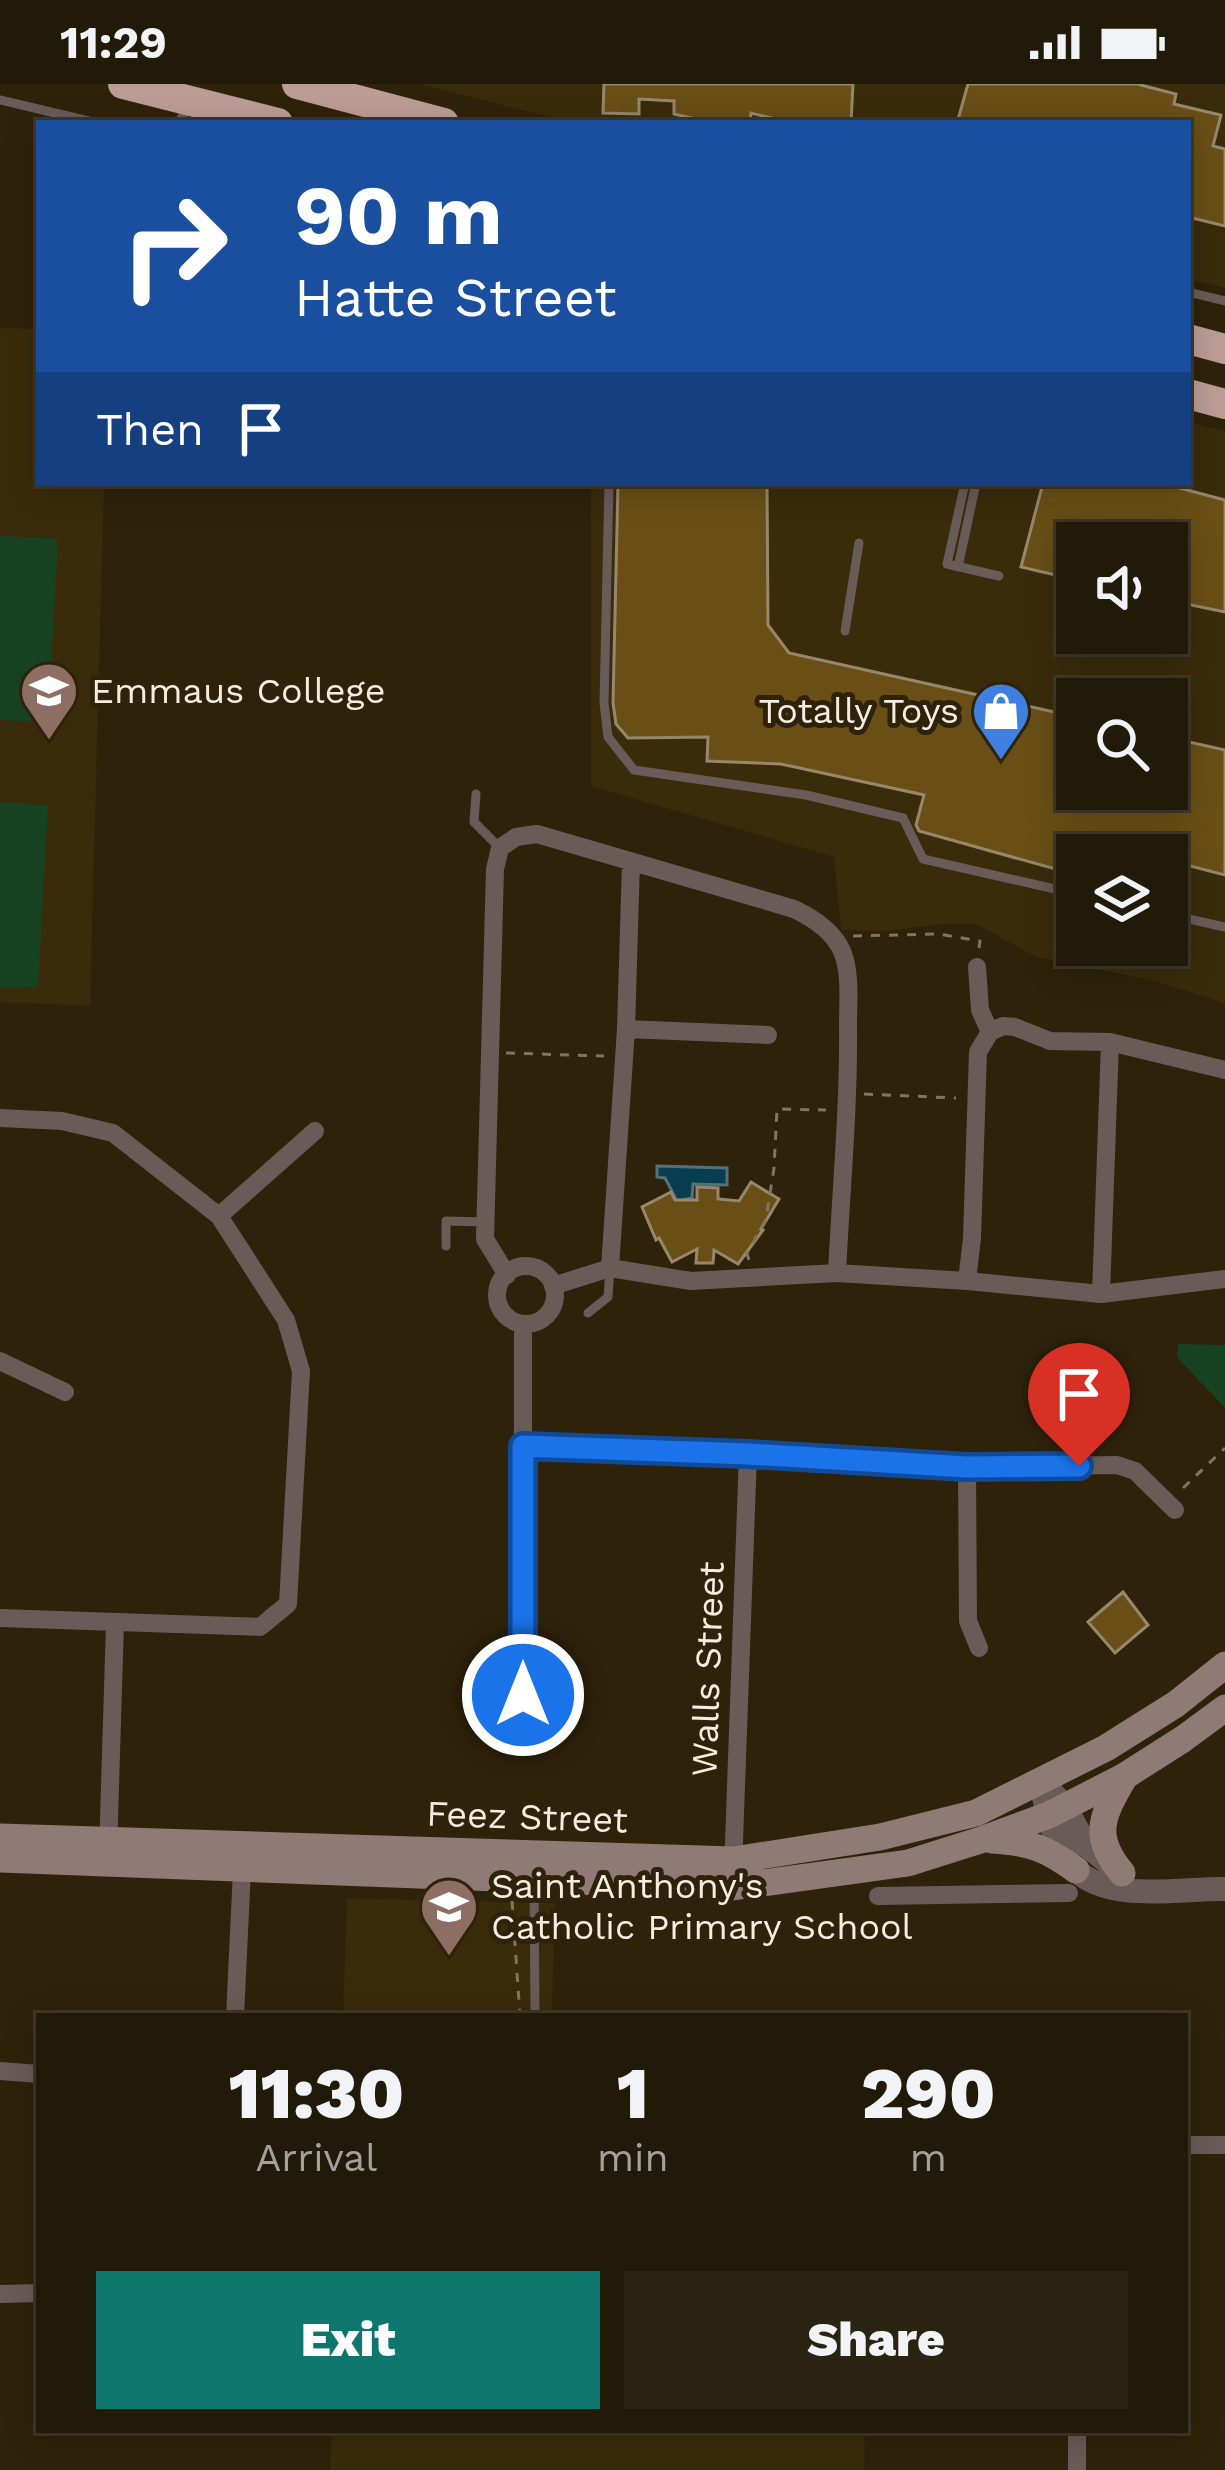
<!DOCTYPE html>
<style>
:root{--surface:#221a08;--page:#2a2312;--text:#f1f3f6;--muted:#a2a19c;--line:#3f3829;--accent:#0f766e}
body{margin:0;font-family:"Work Sans",sans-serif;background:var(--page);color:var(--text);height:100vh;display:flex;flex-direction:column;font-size:45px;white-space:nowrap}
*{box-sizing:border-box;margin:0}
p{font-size:39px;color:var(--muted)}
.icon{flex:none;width:66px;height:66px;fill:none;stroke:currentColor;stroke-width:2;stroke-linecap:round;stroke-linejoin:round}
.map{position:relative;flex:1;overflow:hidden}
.panel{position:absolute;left:36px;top:1929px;width:1152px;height:420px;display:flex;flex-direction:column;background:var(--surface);border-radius:0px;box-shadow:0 6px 30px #0003,0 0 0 3px var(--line)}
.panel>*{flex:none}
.top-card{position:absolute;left:36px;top:36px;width:1155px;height:366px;border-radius:0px;box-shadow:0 6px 30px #0003,0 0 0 3px var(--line);background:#1a4fa0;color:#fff;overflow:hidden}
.buttons{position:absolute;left:1056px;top:438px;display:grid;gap:24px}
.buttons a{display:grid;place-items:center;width:132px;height:132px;border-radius:0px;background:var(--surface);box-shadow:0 6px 30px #0003,0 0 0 3px var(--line);font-size:60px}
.pin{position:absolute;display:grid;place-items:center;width:102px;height:102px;color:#fff;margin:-123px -51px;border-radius:50% 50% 50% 0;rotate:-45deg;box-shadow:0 0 12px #0007}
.pin .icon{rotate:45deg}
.me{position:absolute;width:132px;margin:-66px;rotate:0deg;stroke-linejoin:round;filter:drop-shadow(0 0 9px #0008)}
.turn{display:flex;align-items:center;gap:42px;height:252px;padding:0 60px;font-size:54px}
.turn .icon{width:156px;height:156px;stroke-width:2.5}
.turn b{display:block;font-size:84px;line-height:102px}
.then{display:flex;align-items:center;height:114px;padding:0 60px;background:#0003;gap:24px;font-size:45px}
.eta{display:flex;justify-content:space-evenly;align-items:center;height:204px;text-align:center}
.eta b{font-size:72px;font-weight:800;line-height:84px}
.primary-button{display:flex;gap:24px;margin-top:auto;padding:24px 60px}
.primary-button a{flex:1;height:138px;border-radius:0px;background:var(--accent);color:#fff;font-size:48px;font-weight:800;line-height:138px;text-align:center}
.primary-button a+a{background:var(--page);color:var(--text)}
.status{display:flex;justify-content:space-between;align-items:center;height:84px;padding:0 60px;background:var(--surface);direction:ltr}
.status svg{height:33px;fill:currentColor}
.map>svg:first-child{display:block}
.built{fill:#3a2b0b;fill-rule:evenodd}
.green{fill:#164222}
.water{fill:#093e50;stroke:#50727b;stroke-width:3}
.building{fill:#694f16;stroke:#96876d;stroke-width:3}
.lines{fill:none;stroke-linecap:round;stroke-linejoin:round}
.path{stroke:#7f7561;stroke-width:3;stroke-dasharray:9 9;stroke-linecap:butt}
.service{stroke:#695b58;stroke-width:9}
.minor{stroke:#695b58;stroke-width:18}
.tertiary{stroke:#695b58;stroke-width:24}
.secondary{stroke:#907a75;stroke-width:27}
.trunk{stroke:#bc9d96;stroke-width:30}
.route-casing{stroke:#114b97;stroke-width:30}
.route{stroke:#1a73e8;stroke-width:21}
.labels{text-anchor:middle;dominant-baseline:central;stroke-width:10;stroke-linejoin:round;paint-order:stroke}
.poi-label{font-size:36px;fill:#f5eddf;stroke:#2e220a;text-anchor:start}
.street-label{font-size:36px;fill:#f5eddf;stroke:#2e220a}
</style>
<div class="status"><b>11:29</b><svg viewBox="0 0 49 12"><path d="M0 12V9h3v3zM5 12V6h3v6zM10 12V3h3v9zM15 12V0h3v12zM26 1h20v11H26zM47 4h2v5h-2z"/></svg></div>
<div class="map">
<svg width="1225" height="2386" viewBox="0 0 1225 2386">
<rect width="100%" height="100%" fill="#2e220a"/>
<!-- built -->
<path class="built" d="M419,0h806v204l-37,-9v-156h-615z
M0,244l39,1v154h65l-14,523 -90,-4z
M1188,338l37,9v572l-74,-23 -115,-23 -60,-33h-32l-60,7 -43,-1 -7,-73 -243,-71v-303h597zM1077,459h90v90h-90zM1077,615h90v90h-90zM1077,771h90v90h-90z
M347,1814l208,5 -3,109h151l-1,4h-359z
M331,2346h534l-1,40h-534z"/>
<!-- green -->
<path class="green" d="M0,452l58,3 -10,183 -48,-2z
M0,718l48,3 -10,183 -38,-1z
M1178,1260l47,1v63l-48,-51z"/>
<!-- water -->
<path class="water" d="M657,1082l70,2v17l-34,-1 -1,14 -15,3 -12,-23 -8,-1z"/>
<!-- building -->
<path class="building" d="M604,0h249l-2,39h-59l-41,-10 -1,10h-38l-38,-9v-13l-35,-2v15l-36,-1z
M968,0h169l39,10 -2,10 47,11 -8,31 12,3v77l-37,-9v-94h-231z
M618,399h149l1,142 21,28 288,64v72h90v-52l58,13v125l-58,-15v-5h-19l-58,-15 -4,15h-9v20l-158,-44 -3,-6 8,-30 -143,-31 -74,-3 1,-24 -80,1 -12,-14 -3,-21z
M1043,399h118l64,17v112l-58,-12v-57h-90v37l-56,-13z
M751,1098l28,17 -18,30 2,1 -25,34 -24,-14 -1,13h-17l1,-14 -25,13 -13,-24 -3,2 -14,-33 29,-15 4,8h22v-13l21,1v11l21,2z
M1123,1508l25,33 -33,28 -27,-31z"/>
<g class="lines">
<!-- path -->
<path class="path" d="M853,852l85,-2 42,7 -1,7
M506,969l98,3
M864,1010l92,4
M749,1176l-2,-6 19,-35 8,-51 3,-59 49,1
M1183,1404l42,-40
M512,1817l8,115"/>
<!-- service -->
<path class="service" d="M0,16l97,23
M178,39l11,-17
M1188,208l37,9
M609,399l-5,220 4,34 26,33 172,25 97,23 20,41 154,35
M965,399l-18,81 52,12
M958,483l18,-84
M845,547l14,-88
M476,710l-2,28 26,26
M1167,830l58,13
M446,1162v-25l40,1
M588,1229l20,-16 2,-29
M534,1798l1,134"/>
<!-- minor -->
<path class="minor" d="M977,883l3,43 10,22
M626,945l142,6
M0,1034l62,3 51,12 106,83 67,104 15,51 -13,233 -28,23 -260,-9
M219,1132l96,-85
M497 1211a29 29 0 1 1 58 0a29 29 0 1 1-58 0Z
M610,1184l16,-239 5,-167
M507,1191l-22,-36 10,-370 5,-21 16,-11 21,-3 257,75c19,9 39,22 48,42 9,22 6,50 6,73 1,83 -7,166 -11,249
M967,1197l5,-43 6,-186 12,-20 13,-6 12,1 35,14 60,1 115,28
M553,1202l57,-18 81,13 146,-8 130,8 134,13 124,-15
M1101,1210l9,-252
M523,1240v371
M0,1277l65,31
M523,1362l225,8 219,13 150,-2 18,6 40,39
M967,1383l1,154 11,27
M108,1768l7,-229
M733,1785l15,-415
M878,1812l191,-3
M235,1932l7,-146
M0,1987l39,3
M1185,2061h40
M0,2210l39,-1
M1077,2386v-40"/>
<!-- tertiary -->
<path class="tertiary" d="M1040,1697c7,28 14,68 36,89 34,33 104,18 149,19
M1053,1710l12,13 21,38 33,26"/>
<!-- secondary -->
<path class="secondary" d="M0,1753l734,23 146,-23 96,-24 130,-65 70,-44 49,-39
M992,1756c37,2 54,8 84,30
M0,1775l733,28 175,-24 76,-24 65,-24 76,-39 58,-37 42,-31
M1122,1789c-32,-38 -19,-59 3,-97"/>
<!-- trunk -->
<path class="trunk" d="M123,0l155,39
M297,0l147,39
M1188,255l37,10
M1188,310l37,10"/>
</g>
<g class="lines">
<defs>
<path id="route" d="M523,1611v-249l225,8 219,13 112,-1"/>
</defs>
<!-- route casing -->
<use href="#route" class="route-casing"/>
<!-- route -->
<use href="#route" class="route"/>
</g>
<!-- icons -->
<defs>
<symbol id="school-pin" viewBox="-11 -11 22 30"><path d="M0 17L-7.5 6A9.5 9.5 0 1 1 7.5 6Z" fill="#8d6e63" stroke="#2e220a"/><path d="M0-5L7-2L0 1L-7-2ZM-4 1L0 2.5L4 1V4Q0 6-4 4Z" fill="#fff"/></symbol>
<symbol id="shop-pin" viewBox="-11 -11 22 30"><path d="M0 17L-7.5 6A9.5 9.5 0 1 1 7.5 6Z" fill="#3f7fe0" stroke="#2e220a"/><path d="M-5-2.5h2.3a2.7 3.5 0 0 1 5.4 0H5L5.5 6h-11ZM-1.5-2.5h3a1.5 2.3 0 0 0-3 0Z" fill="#fff"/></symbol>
</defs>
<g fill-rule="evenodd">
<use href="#school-pin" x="16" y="574" width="66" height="90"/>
<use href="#shop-pin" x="968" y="594" width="66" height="90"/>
<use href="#school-pin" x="416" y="1790" width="66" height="90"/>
</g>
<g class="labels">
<!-- poi labels -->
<g class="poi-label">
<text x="91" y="607">Emmaus College</text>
<text x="959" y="627" text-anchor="end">Totally Toys</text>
<text x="491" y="1802">Saint Anthony's<tspan x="491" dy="41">Catholic Primary School</tspan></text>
</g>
<!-- street labels -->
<g class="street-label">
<text transform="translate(708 1585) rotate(-88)">Walls Street</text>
<text transform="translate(527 1733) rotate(2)">Feez Street</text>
</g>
</g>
</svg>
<div class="buttons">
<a><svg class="icon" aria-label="sound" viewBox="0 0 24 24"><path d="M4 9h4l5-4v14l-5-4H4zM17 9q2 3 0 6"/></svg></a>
<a><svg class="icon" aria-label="search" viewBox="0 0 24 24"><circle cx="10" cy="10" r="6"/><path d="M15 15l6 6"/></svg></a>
<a><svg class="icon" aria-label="layers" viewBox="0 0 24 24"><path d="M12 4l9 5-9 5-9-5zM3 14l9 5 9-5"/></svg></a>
</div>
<div class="pin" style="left:1079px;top:1382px;background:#d93025"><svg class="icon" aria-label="arrive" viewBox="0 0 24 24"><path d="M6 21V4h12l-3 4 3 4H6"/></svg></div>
<svg class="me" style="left:523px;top:1611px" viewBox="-20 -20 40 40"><circle r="17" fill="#1a73e8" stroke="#fff" stroke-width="3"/><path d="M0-11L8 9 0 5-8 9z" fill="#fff"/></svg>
<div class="top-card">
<div class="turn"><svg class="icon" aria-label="right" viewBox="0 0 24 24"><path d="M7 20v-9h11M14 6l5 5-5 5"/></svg><div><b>90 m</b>Hatte Street</div></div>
<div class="then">Then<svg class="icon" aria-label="arrive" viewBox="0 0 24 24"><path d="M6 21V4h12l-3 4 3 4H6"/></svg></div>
</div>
<section class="panel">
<div class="eta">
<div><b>11:30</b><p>Arrival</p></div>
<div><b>1</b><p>min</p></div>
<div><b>290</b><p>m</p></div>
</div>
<div class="primary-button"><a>Exit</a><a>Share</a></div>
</section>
</div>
